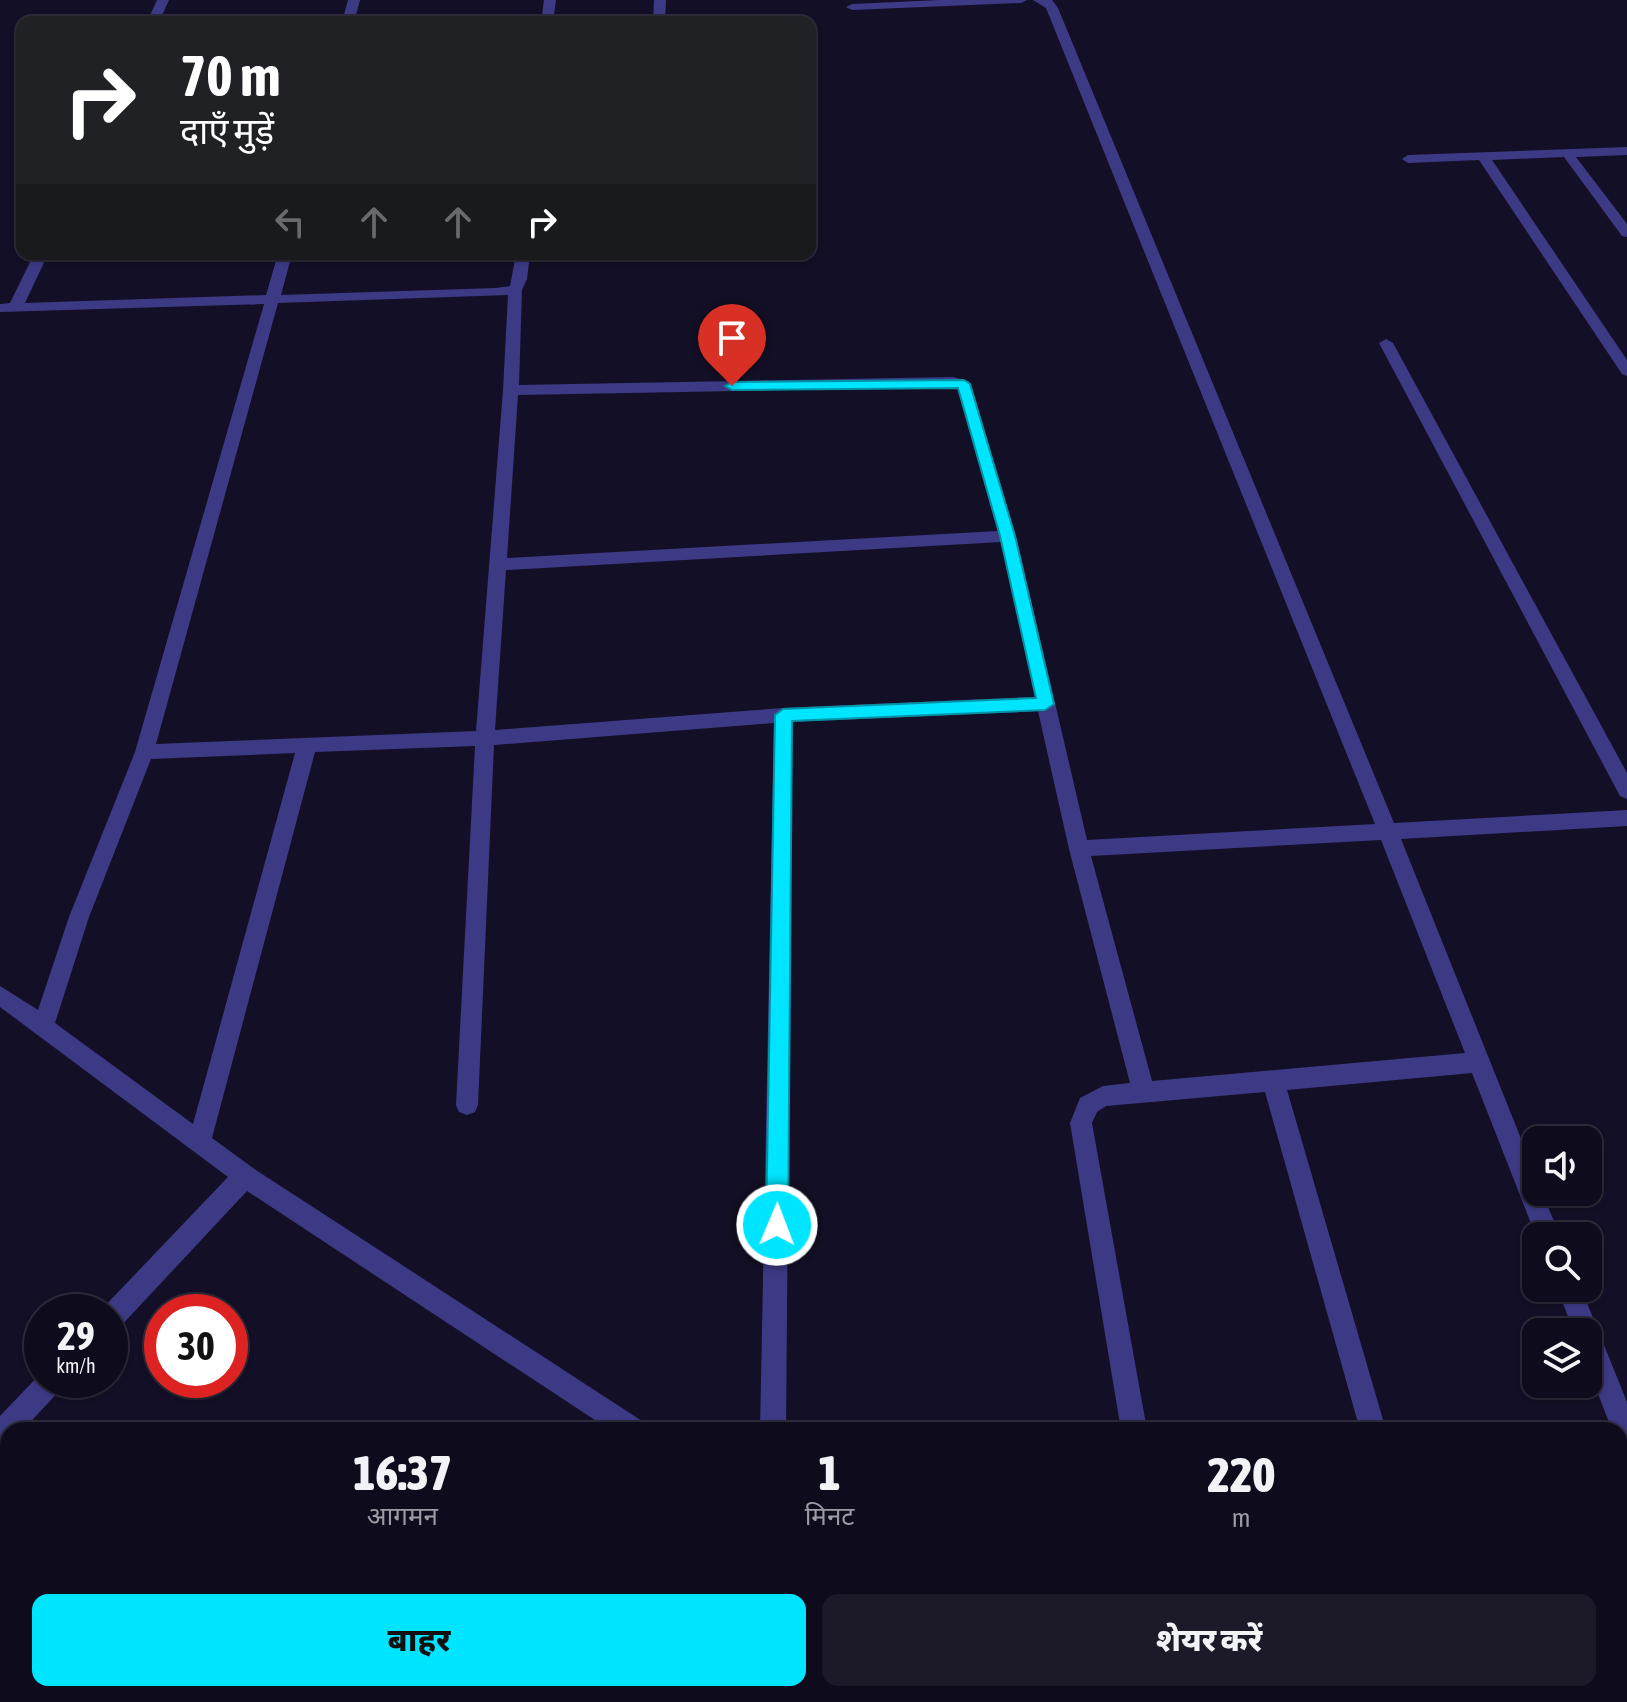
<!DOCTYPE html>
<html lang="hi">
<meta charset="utf-8">
<style>
:root{--surface:#0e0b1c;--page:#1c1929;--text:#f1f3f6;--muted:#9b9ba3;--line:#2e2b3b;--accent:#00e5ff}
body{margin:0;font-family:"Asap Condensed","Noto Sans Devanagari",sans-serif;background:var(--page);color:var(--text);height:100vh;display:flex;flex-direction:column;font-size:30px;white-space:nowrap}
*{box-sizing:border-box;margin:0}
p{font-size:26px;color:var(--muted)}
.icon{flex:none;width:44px;height:44px;fill:none;stroke:currentColor;stroke-width:2;stroke-linecap:round;stroke-linejoin:round}
.map{position:relative;flex:1;overflow:hidden}
.side{position:absolute;left:0px;top:1422px;width:1628px;height:280px;display:flex;flex-direction:column;background:var(--surface);border-radius:24px 24px 0 0;box-shadow:0 2px 6px #0004,0 0 0 2px var(--line)}
.side>*{flex:none}
.banner{position:absolute;left:16px;top:16px;width:800px;height:244px;border-radius:16px;box-shadow:0 2px 6px #0004,0 0 0 2px var(--line);background:#202124;color:#fff;overflow:hidden}
.buttons{position:absolute;left:1522px;top:1126px;display:grid;gap:16px}
.buttons a{display:grid;place-items:center;width:80px;height:80px;border-radius:16px;background:var(--surface);box-shadow:0 2px 6px #0004,0 0 0 2px var(--line);font-size:40px}
.speed{position:absolute;left:24px;top:1294px;display:flex;gap:16px;font-size:40px;font-weight:700;text-align:center}
.speed>*{display:grid;place-content:center;width:104px;height:104px;border-radius:50%;background:var(--surface);box-shadow:0 2px 6px #0004,0 0 0 2px var(--line);line-height:1}
.speed small{font-size:20px;font-weight:400}
.speed .limit{border:12px solid #d22;background:#fff;color:#111}
.pin{position:absolute;display:grid;place-items:center;width:68px;height:68px;color:#fff;margin:-82px -34px;border-radius:50% 50% 50% 0;rotate:-45deg;box-shadow:0 0 8px #0007}
.pin .icon{rotate:45deg}
.me{position:absolute;width:88px;margin:-44px;rotate:1deg;stroke-linejoin:round;filter:drop-shadow(0 0 6px #0008)}
.turn{display:flex;align-items:center;gap:28px;height:168px;padding:0 32px;font-size:36px}
.turn .icon{width:104px;height:104px;stroke-width:2.5}
.turn b{display:block;font-size:56px;line-height:68px}
.lanes{display:flex;align-items:center;height:76px;padding:0 32px;background:#0003;justify-content:center;gap:40px;direction:ltr}
.lanes .off{opacity:.35}
.eta{display:flex;justify-content:space-evenly;align-items:center;height:136px;text-align:center}
.eta b{font-size:48px;font-weight:800;line-height:56px}
.cta{display:flex;gap:16px;margin-top:auto;padding:16px 32px}
.cta a{flex:1;height:92px;border-radius:16px;background:var(--accent);color:#111;font-size:32px;font-weight:800;line-height:92px;text-align:center}
.cta a+a{background:var(--page);color:var(--text)}
.map>svg:first-child{display:block}
.lines{fill:none;stroke-linecap:round;stroke-linejoin:round}
.minor{fill:#3d3a85;fill-rule:evenodd}
.route{fill:#00e5ff;stroke:#0095a6;stroke-width:2}
</style>
<div class="map">
<svg width="1627" height="1702" viewBox="0 0 1627 1702">
<rect width="100%" height="100%" fill="#130f26"/>
<g class="lines">
<!-- minor -->
<path class="minor" d="M157,0h12l-10,22h-12z
M348,0h12l-6,22h-12z
M544,0h12l-3,22h-12z
M654,0h12l-1,22h-12z
M940,0h87l-6,3 -169,7 -6,-3 6,-3z
M1033,0h19l6,8 336,815 233,-13v16l-226,13 135,337v16h6l18,44h-24l-64,-163 -185,17 99,340h-26l-95,-338 -159,14 -9,6 -5,11 55,307h-26l-51,-307 10,-25 23,-12 27,-3 -61,-234 -31,-138 -246,11 -6,708h-26l14,-707 -280,22 -16,360 -3,7 -8,3 -8,-3 -3,-7 19,-359 -160,6 -103,386 41,30 389,253 4,9h-36l-363,-239 -128,137 -9,3v-19l-9,-2 127,-133 -228,-170v-21l38,24 31,-93 66,-165 129,-448 -264,8v-8l10,-1 24,-49h14l-23,49 241,-8 12,-41h14l-11,41 215,-7 14,-2 6,-32h14l-3,25 -5,11 -3,95 434,-8 16,4 47,155 71,304 288,-16 -329,-816zM508,295l-5,95 -27,341 -320,13 122,-441zM957,387l41,144 -491,27 11,-163zM1001,542l34,155 -252,11 -288,22 11,-160zM295,753l-102,371 -138,-101 34,-106 62,-158zM1381,840l84,213 -313,28 -61,-225z
M1627,147v8l-51,2 51,67v13l-5,-1 -58,-79 -72,3 135,200v16l-5,-2 -143,-214 -71,3 -6,-4 6,-4z
M1386,339l7,4 234,430v26l-7,-3 -241,-453z
M1557,1288h24l46,114v45l-7,-3v-14h-8l-24,-62v-36h-14z
M42,1372v8h23l-4,9 -38,41h-15v15l-8,3v-32z
M662,1694h29l-3,8h-29z
M999,1694h36l3,8h-36z
M1165,1694h28l1,8h-28z
M1435,1694h28l2,8h-28z"/>
</g>
<!-- route -->
<path class="route" d="M964,380l6,4 45,152 39,168 -9,6 -253,11 -4,504 -3,8 -8,3 -8,-3 -3,-8 9,-510 8,-6 253,-11 -36,-162 -42,-148 -226,2 -7,-4 7,-4z"/>
</svg>
<div class="buttons">
<a><svg class="icon" aria-label="sound" viewBox="0 0 24 24"><path d="M4 9h4l5-4v14l-5-4H4zM17 9q2 3 0 6"/></svg></a>
<a><svg class="icon" aria-label="search" viewBox="0 0 24 24"><circle cx="10" cy="10" r="6"/><path d="M15 15l6 6"/></svg></a>
<a><svg class="icon" aria-label="layers" viewBox="0 0 24 24"><path d="M12 4l9 5-9 5-9-5zM3 14l9 5 9-5"/></svg></a>
</div>
<div class="speed"><div>29<small>km/h</small></div><div class="limit">30</div></div>
<div class="pin" style="left:732px;top:386px;background:#d93025"><svg class="icon" aria-label="arrive" viewBox="0 0 24 24"><path d="M6 21V4h12l-3 4 3 4H6"/></svg></div>
<svg class="me" style="left:777px;top:1225px" viewBox="-20 -20 40 40"><circle r="17" fill="#00e5ff" stroke="#fff" stroke-width="3"/><path d="M0-11L8 9 0 5-8 9z" fill="#fff"/></svg>
<div class="banner">
<div class="turn"><svg class="icon" aria-label="right" viewBox="0 0 24 24"><path d="M7 20v-9h11M14 6l5 5-5 5"/></svg><div><b>70 m</b>दाएँ मुड़ें</div></div>
<div class="lanes"><svg class="icon off" aria-label="left" viewBox="0 0 24 24"><path d="M17 20v-9H6M10 6l-5 5 5 5"/></svg><svg class="icon off" aria-label="ahead" viewBox="0 0 24 24"><path d="M12 20V5M6 11l6-6 6 6"/></svg><svg class="icon off" aria-label="ahead" viewBox="0 0 24 24"><path d="M12 20V5M6 11l6-6 6 6"/></svg><svg class="icon" aria-label="right" viewBox="0 0 24 24"><path d="M7 20v-9h11M14 6l5 5-5 5"/></svg></div>
</div>
<section class="side">
<div class="eta">
<div><b>16:37</b><p>आगमन</p></div>
<div><b>1</b><p>मिनट</p></div>
<div><b>220</b><p>m</p></div>
</div>
<div class="cta"><a>बाहर</a><a>शेयर करें</a></div>
</section>
</div>
